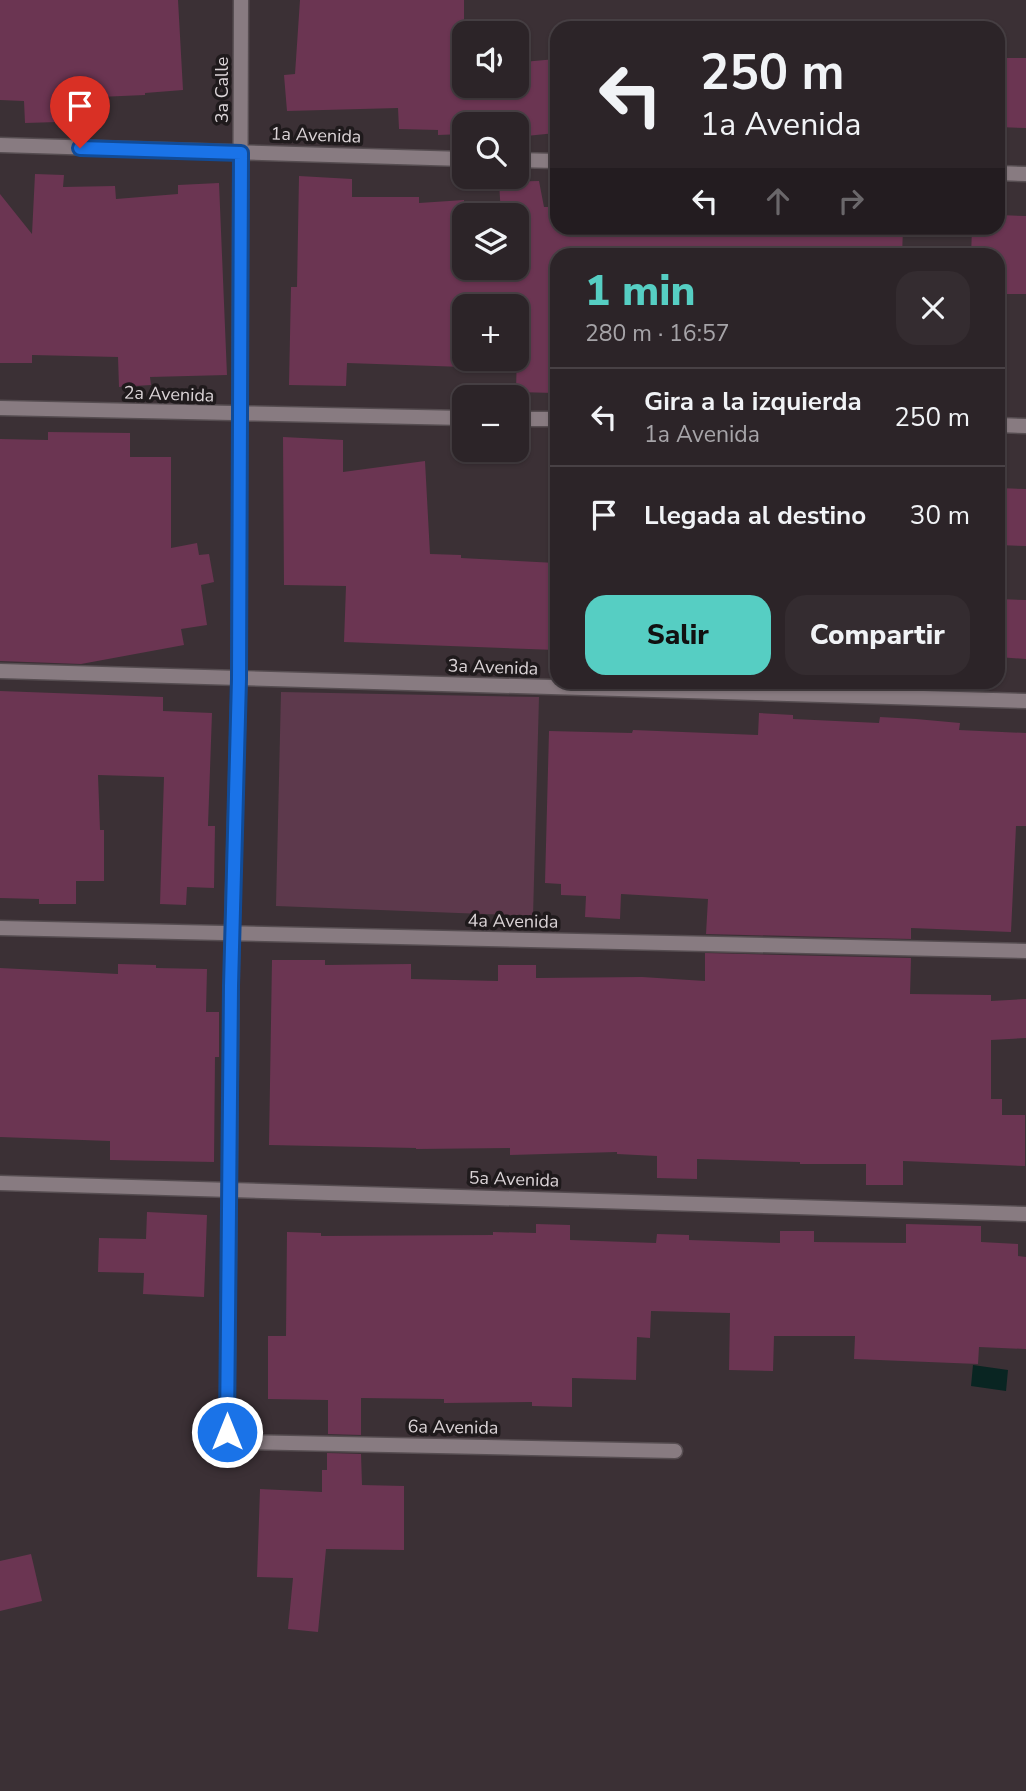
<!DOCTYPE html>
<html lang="es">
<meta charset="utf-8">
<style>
:root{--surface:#2c2428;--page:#342c30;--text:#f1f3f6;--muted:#a6a4a8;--line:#484145;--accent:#56cec3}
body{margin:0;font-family:"Nunito Sans",sans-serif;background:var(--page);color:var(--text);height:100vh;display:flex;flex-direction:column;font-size:26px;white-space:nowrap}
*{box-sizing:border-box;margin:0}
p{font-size:23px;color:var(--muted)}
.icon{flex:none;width:38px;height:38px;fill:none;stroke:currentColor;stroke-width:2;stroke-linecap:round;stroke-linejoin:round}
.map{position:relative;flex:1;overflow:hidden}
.side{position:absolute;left:550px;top:248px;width:455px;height:441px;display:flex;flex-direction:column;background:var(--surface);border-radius:21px;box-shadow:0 2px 5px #0004,0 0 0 2px var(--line)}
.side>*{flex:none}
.banner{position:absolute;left:550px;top:21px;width:455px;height:214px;border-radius:21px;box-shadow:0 2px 5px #0004,0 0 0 2px var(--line);background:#2c2428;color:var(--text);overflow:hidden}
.controls{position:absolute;left:452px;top:21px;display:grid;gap:14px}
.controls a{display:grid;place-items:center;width:77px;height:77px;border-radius:14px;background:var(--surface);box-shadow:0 2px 5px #0004,0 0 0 2px var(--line);font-size:35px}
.pin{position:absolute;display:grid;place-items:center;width:60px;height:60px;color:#fff;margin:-72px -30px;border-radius:50% 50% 50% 0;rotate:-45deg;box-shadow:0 0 7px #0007}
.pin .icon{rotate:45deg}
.me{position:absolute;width:77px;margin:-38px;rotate:0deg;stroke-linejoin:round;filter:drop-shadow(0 0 5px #0008)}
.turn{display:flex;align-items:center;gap:24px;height:147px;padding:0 35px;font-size:32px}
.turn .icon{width:91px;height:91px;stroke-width:2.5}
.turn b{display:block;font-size:49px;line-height:60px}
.lanes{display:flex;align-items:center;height:66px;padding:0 35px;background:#0003;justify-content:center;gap:35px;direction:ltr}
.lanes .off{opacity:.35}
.round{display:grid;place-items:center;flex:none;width:74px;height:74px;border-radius:21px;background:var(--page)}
.headline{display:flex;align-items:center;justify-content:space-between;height:119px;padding:0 35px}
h1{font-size:42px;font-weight:800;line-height:52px;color:var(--accent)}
.primary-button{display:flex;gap:14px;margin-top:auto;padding:14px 35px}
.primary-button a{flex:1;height:80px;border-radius:21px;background:var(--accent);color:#111;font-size:28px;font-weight:800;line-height:80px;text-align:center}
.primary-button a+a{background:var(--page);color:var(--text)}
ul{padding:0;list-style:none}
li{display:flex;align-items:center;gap:21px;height:98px;padding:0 35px;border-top:2px solid var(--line)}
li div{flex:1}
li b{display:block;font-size:26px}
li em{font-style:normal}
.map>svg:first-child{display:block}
.green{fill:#5d394c}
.water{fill:#092522}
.building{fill:#6b3552}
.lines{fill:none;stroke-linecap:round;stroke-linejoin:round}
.street-casing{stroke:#564d51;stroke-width:17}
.street{stroke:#887b81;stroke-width:14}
.route-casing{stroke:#114b97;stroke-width:18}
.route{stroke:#1a73e8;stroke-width:12}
.labels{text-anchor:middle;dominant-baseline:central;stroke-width:7;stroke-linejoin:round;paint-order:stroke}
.street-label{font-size:18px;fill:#dbd4d7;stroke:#1f1a1c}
</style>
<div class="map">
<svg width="1026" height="1791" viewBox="0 0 1026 1791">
<rect width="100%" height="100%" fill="#3b3035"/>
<!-- green -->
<path class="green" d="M281,692l258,5 -6,219 -257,-10z"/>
<!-- water -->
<path class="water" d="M973,1365l35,5 -2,21 -35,-5z"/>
<!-- building -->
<path class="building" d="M0,0h178l5,90 -38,3v2l-46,2v6l-42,-3 1,22 -33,1 -1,-22 -24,-1z
M300,0h164v86h9l1,10 52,-7 -3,-27 33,-3v74l-40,4v-13h-52v10l-26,1v-5l-39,-1 -1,-21 -111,3 -3,-36 11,-1z
M998,58h28v70l-28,-1z
M35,174l29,1 -1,12 52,-1 1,13 62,-5v-9l41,-2 8,192 -77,2 1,8 -32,2 -1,-30 -86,-2v8h-32v-169l32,40z
M299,176l53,3v18h67v6l45,-3v68h52v-53h-15l-2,-33 40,-1 5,26h12v21h347l-1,28h-346l-1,137 -39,-1 2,-86h-54v61l-117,-4 -1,23 -57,-1 2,-98h6z
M998,215l28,1v78h-28v-38h-27l1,-28h26z
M48,432l82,1v24h41v91l26,-5 2,12 10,-1 5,28 -13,3 6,40 -26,4 3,16 -103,19 -81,-3v-222l48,1z
M283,437l60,3v32l82,-11 5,93 31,1v3l95,5v87l-212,-8 2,-56 -62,-1z
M998,488l28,1v57l-28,-1z
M998,599l28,1v59l-28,-2z
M0,691l163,6v14l49,2 -4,113h7l-1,62 -27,-1 -1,18 -26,-1 4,-127 -66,-2 2,55h4v51h-28v23h-37v-5l-39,-1z
M759,713l34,2v4l86,4 1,-6 36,2 44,4 -1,7 67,3v93h-10l-5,106 -100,-4v11l-205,-5 2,-35 -87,-5 -1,25 -35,-2 1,-21 -25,-1v-11l-16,-1 4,-152 83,2 1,-3 125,5z
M705,953l206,5 -1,36 81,1v6l35,-2v39l-35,2v59h11v16h23v51l-122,-5v24h-37v-21h-66v-2l-103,-3v20l-40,-1v-22l-40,-2v-2l-107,3v-7l-94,1v-1l-147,-3 3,-185h53v5l86,-1v15l87,2v-16h38v13l106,-1 63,4z
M118,964l38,1v3l51,1 -1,43h13v45h-4l-1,105 -104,-2v-19l-110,-4v-169l118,6z
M147,1212l60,3 -3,82 -61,-3 1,-21 -46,-1 1,-34 47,1z
M536,1224l34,1v15l86,3 1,-9 32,1v5l91,3v-12h34v11l92,1v-19l75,2v16l37,2v12l8,1v92l-47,-2 -1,17 -124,-5 1,-23h-81l-1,35 -44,-1 1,-57 -79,-2 -1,27 -13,-1 -1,43 -64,-2v29l-40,-1v-4l-88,1v-4l-83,-1v37l-33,-1v-34l-60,-1v-63h18l1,-104 34,1v3l172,-1v-3l43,1z
M327,1453l34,1 1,31 42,1v64l-78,-1 -8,83 -30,-3 5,-51 -36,-1 3,-88 62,3v-22h5z
M31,1554l11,47 -42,10v-50z"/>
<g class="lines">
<defs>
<path id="street" d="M241,0l-2,679 -7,256 -5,497 4,7 8,3 436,9
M0,145l464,14
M516,160l40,1
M998,173l28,1
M0,408l464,10
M516,419h40
M998,425l28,1
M0,671l1026,30
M0,928l1026,23
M0,1183l1026,31"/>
</defs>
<!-- street casing -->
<use href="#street" class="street-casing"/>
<!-- street -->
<use href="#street" class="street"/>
</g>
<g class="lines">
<defs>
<path id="route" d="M80,148l161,5 -2,526 -8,307 -4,446"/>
</defs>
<!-- route casing -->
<use href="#route" class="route-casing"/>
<!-- route -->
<use href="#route" class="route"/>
</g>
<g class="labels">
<!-- street labels -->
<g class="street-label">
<text transform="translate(222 90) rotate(-90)">3a Calle</text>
<text transform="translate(316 135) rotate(2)">1a Avenida</text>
<text transform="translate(169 394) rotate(2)">2a Avenida</text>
<text transform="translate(493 667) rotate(2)">3a Avenida</text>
<text transform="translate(513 921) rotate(1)">4a Avenida</text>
<text transform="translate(514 1179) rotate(2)">5a Avenida</text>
<text transform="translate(453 1427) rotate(1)">6a Avenida</text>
</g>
</g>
</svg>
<div class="controls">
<a><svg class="icon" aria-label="sound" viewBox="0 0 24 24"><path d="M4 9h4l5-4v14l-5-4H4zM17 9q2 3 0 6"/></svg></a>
<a><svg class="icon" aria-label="search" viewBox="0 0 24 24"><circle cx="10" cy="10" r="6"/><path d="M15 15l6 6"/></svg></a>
<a><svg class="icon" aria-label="layers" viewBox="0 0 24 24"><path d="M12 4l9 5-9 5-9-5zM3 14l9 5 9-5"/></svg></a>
<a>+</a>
<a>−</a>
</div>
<div class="pin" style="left:80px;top:148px;background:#d93025"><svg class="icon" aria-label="arrive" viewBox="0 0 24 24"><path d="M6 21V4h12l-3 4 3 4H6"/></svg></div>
<svg class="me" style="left:227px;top:1432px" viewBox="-20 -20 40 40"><circle r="17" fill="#1a73e8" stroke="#fff" stroke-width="3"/><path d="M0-11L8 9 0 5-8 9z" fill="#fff"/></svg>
<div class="banner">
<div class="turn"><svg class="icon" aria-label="left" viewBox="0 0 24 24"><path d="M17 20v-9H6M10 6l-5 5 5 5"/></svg><div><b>250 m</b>1a Avenida</div></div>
<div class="lanes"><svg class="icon" aria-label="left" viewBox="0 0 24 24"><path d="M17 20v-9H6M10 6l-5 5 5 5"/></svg><svg class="icon off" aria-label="ahead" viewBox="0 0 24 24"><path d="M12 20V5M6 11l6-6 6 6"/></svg><svg class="icon off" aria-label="right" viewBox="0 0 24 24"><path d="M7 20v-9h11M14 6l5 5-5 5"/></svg></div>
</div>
<section class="side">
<div class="headline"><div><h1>1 min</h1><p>280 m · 16:57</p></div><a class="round"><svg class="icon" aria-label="close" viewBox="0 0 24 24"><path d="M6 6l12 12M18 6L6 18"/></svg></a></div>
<ul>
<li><svg class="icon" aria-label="left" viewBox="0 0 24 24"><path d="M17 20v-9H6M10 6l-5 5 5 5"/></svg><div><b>Gira a la izquierda</b><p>1a Avenida</p></div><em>250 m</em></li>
<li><svg class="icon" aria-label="arrive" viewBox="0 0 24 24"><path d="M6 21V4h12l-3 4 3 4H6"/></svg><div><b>Llegada al destino</b></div><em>30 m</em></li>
</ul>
<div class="primary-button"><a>Salir</a><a>Compartir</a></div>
</section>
</div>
